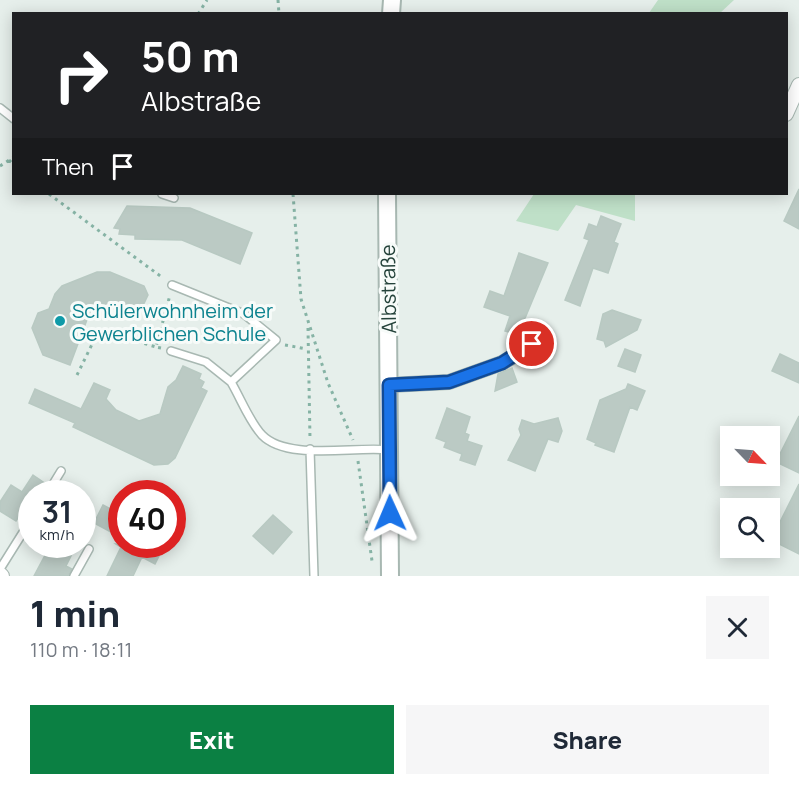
<!DOCTYPE html>
<meta charset="utf-8">
<style>
:root{--surface:#fff;--page:#f6f6f7;--text:#1f2937;--muted:#747a83;--accent:#0b8043}
body{margin:0;font-family:Manrope,sans-serif;background:var(--page);color:var(--text);height:100vh;display:flex;flex-direction:column;font-size:22px;white-space:nowrap}
*{box-sizing:border-box;margin:0}
p{font-size:20px;color:var(--muted)}
.icon{flex:none;width:33px;height:33px;fill:none;stroke:currentColor;stroke-width:2;stroke-linecap:round;stroke-linejoin:round}
.map{position:relative;height:576px;overflow:hidden}
.details{display:flex;flex-direction:column;background:var(--surface);flex:1}
.details>*{flex:none}
.banner{position:absolute;left:12px;top:12px;width:776px;height:183px;border-radius:0px;box-shadow:0 3px 15px #0003;background:#202124;color:#fff;overflow:hidden}
.needle{width:39px;rotate:115deg}
.buttons{position:absolute;left:720px;top:426px;display:grid;gap:12px}
.buttons a{display:grid;place-items:center;width:60px;height:60px;border-radius:0px;background:var(--surface);box-shadow:0 3px 15px #0003;font-size:30px}
.speed{position:absolute;left:18px;top:480px;display:flex;gap:12px;font-size:30px;font-weight:700;text-align:center}
.speed>*{display:grid;place-content:center;width:78px;height:78px;border-radius:50%;background:var(--surface);box-shadow:0 3px 15px #0003;line-height:1}
.speed small{font-size:15px;font-weight:400}
.speed .limit{border:9px solid #d22;background:#fff;color:#111}
.pin{position:absolute;display:grid;place-items:center;width:51px;height:51px;color:#fff;margin:-26px;border:3px solid #fff;border-radius:50%;box-shadow:0 2px 6px #0007}
.me{position:absolute;width:66px;margin:-33px;rotate:359deg;stroke-linejoin:round;filter:drop-shadow(0 0 4px #0008)}
.turn{display:flex;align-items:center;gap:21px;height:126px;padding:0 30px;font-size:27px}
.turn .icon{width:78px;height:78px;stroke-width:2.5}
.turn b{display:block;font-size:42px;line-height:51px}
.then{display:flex;align-items:center;height:57px;padding:0 30px;background:#0003;gap:12px;font-size:22px}
.round{display:grid;place-items:center;flex:none;width:63px;height:63px;border-radius:0px;background:var(--page)}
.overview{display:flex;align-items:center;justify-content:space-between;height:102px;padding:0 30px}
h1{font-size:36px;font-weight:800;line-height:45px}
.button{display:flex;gap:12px;margin-top:auto;padding:12px 30px}
.button a{flex:1;height:69px;border-radius:0px;background:var(--accent);color:#fff;font-size:24px;font-weight:800;line-height:69px;text-align:center}
.button a+a{background:var(--page);color:var(--text)}
.map>svg:first-child{display:block}
.green{fill:#bfe0c8}
.building{fill:#bbcac4;stroke:#b8c9c2;stroke-width:1.5}
.lines{fill:none;stroke-linecap:round;stroke-linejoin:round}
.service-casing{stroke:#a8b8b2;stroke-width:10}
.minor-casing{stroke:#a8b8b2;stroke-width:16}
.tertiary-casing{stroke:#a8b8b2;stroke-width:20}
.path{stroke:#86b3a5;stroke-width:3;stroke-dasharray:3 4.5;stroke-linecap:butt}
.service{stroke:#fff;stroke-width:7}
.minor{stroke:#fff;stroke-width:14}
.tertiary{stroke:#fff;stroke-width:16}
.route-casing{stroke:#114b97;stroke-width:15}
.route{stroke:#1a73e8;stroke-width:10}
.culture-dot{fill:#0f9aa8;stroke:#f7fbf9;stroke-width:2}
.labels{text-anchor:middle;dominant-baseline:central;stroke-width:6;stroke-linejoin:round;paint-order:stroke}
.street-label{font-size:20px;fill:#24423a;stroke:#f7fbf9}
.culture-label{font-size:20px;fill:#0d838f;stroke:#f7fbf9;text-anchor:start}
</style>
<div class="map">
<svg width="799" height="576" viewBox="0 0 799 576">
<rect width="100%" height="100%" fill="#e6efeb"/>
<!-- green -->
<path class="green" d="M658,0h76l-14,13h-71z
M534,194h101v27l-59,-16 -18,26 -42,-10z"/>
<!-- building -->
<path class="building" d="M799,189v40l-15,-8z
M127,206l63,2 62,25 -12,31 -58,-24 -47,-1v-4l-16,-1 1,-5 -6,-1z
M601,216l20,8 -7,18 4,2 -10,29 -15,-5 -13,38 -15,-6 24,-60 -5,-2 5,-14 8,3z
M519,253l29,10 -30,72 -13,-4 5,-15 -26,-9 6,-16 14,5z
M97,272h13l34,14 4,9 -11,23 -43,-17 -24,64 -27,-10 -11,-27 6,-15 11,-4 6,-15 7,-8z
M612,310l29,10 -4,10 -31,17 -2,-6 -7,-2 6,-25z
M625,349l16,6 -6,17 -17,-6z
M780,354l19,9v20l-27,-12z
M183,366l18,8 -2,5 5,3 -3,6 6,3 -32,67 -7,6 -14,1 -81,-38 2,-4 -46,-20 6,-14 46,20 13,-26 16,7 -4,9 10,11 23,11 21,-7 8,-27 8,-7z
M512,368l5,14 -22,9 3,-17z
M628,384l17,7 -8,19 -7,-3 -16,45 -19,-7 1,-2 -9,-4 13,-39 26,-11z
M447,408l23,9 -5,16 4,2 -2,6 15,5 -7,19 -15,-5 2,-6 -18,-7 2,-5 -10,-4z
M799,416v57l-23,-11z
M558,418l4,13 -4,11 -10,-3 -13,32 -27,-11 13,-25 -2,-6 3,-9 12,4z
M33,475l13,9 -5,10h-16l6,3 -15,24 -16,-10v-9l11,-17 11,7z
M799,484v70l-28,-14z
M103,505l19,10v23l-28,-15z
M273,515l19,17 -19,22 -20,-18z
M51,544h26l-11,22 6,3 -4,7h-34z
M116,544h49l-10,20 -13,-7 -9,19h-26l14,-29z"/>
<g class="lines">
<defs>
<path id="service" d="M0,108l14,11
M162,194l12,4
M172,285l72,29 32,26 -45,42c10,17 18,39 31,53 25,26 92,11 127,15
M171,351l35,11 25,20
M310,449l4,127
M47,494l14,-23
M0,569l32,-51
M74,576l15,-27"/>
<path id="minor" d="M786,114l13,-29
M389,385l60,-3 53,-19 31,-19
M0,574l2,2"/>
<path id="tertiary" d="M391,14l1,-14
M387,194l3,382"/>
</defs>
<!-- service casing -->
<use href="#service" class="service-casing"/>
<!-- minor casing -->
<use href="#minor" class="minor-casing"/>
<!-- tertiary casing -->
<use href="#tertiary" class="tertiary-casing"/>
<!-- path -->
<path class="path" d="M278,0l1,14
M198,14l9,-14
M9,160l5,5
M0,166l14,-9
M49,194l114,84
M293,194l8,105 27,84 25,57
M308,328l2,111
M285,345l22,4
M161,348l-5,-1 14,-52
M77,375l22,-45 57,17
M358,461l14,100"/>
<!-- service -->
<use href="#service" class="service"/>
<!-- minor -->
<use href="#minor" class="minor"/>
<!-- tertiary -->
<use href="#tertiary" class="tertiary"/>
</g>
<g class="lines">
<defs>
<path id="route" d="M390,513l-1,-128 60,-3 53,-19 30,-19"/>
</defs>
<!-- route casing -->
<use href="#route" class="route-casing"/>
<!-- route -->
<use href="#route" class="route"/>
</g>
<!-- markers -->
<circle class="culture-dot" cx="60" cy="321" r="6"/>
<g class="labels">
<!-- street labels -->
<g class="street-label">
<text transform="translate(388 289) rotate(-91)">Albstraße</text>
</g>
<!-- culture labels -->
<g class="culture-label">
<text x="72" y="310">Schülerwohnheim der<tspan x="72" dy="23">Gewerblichen Schule</tspan></text>
</g>
</g>
</svg>
<div class="buttons">
<a><svg class="needle" viewBox="-14 -14 28 28"><path d="M0-13l5 13h-10z" fill="#e53935"/><path d="M0 13l5-13h-10z" fill="#747a83"/></svg></a>
<a><svg class="icon" aria-label="search" viewBox="0 0 24 24"><circle cx="10" cy="10" r="6"/><path d="M15 15l6 6"/></svg></a>
</div>
<div class="speed"><div>31<small>km/h</small></div><div class="limit">40</div></div>
<div class="pin" style="left:532px;top:344px;background:#d93025"><svg class="icon" aria-label="arrive" viewBox="0 0 24 24"><path d="M6 21V4h12l-3 4 3 4H6"/></svg></div>
<svg class="me" style="left:390px;top:513px" viewBox="-20 -20 40 40"><path d="M0-17L14 15 0 8-14 15z" fill="#1a73e8" stroke="#fff" stroke-width="4"/></svg>
<div class="banner">
<div class="turn"><svg class="icon" aria-label="right" viewBox="0 0 24 24"><path d="M7 20v-9h11M14 6l5 5-5 5"/></svg><div><b>50 m</b>Albstraße</div></div>
<div class="then">Then<svg class="icon" aria-label="arrive" viewBox="0 0 24 24"><path d="M6 21V4h12l-3 4 3 4H6"/></svg></div>
</div>
</div>
<section class="details">
<div class="overview"><div><h1>1 min</h1><p>110 m · 18:11</p></div><a class="round"><svg class="icon" aria-label="close" viewBox="0 0 24 24"><path d="M6 6l12 12M18 6L6 18"/></svg></a></div>
<div class="button"><a>Exit</a><a>Share</a></div>
</section>
